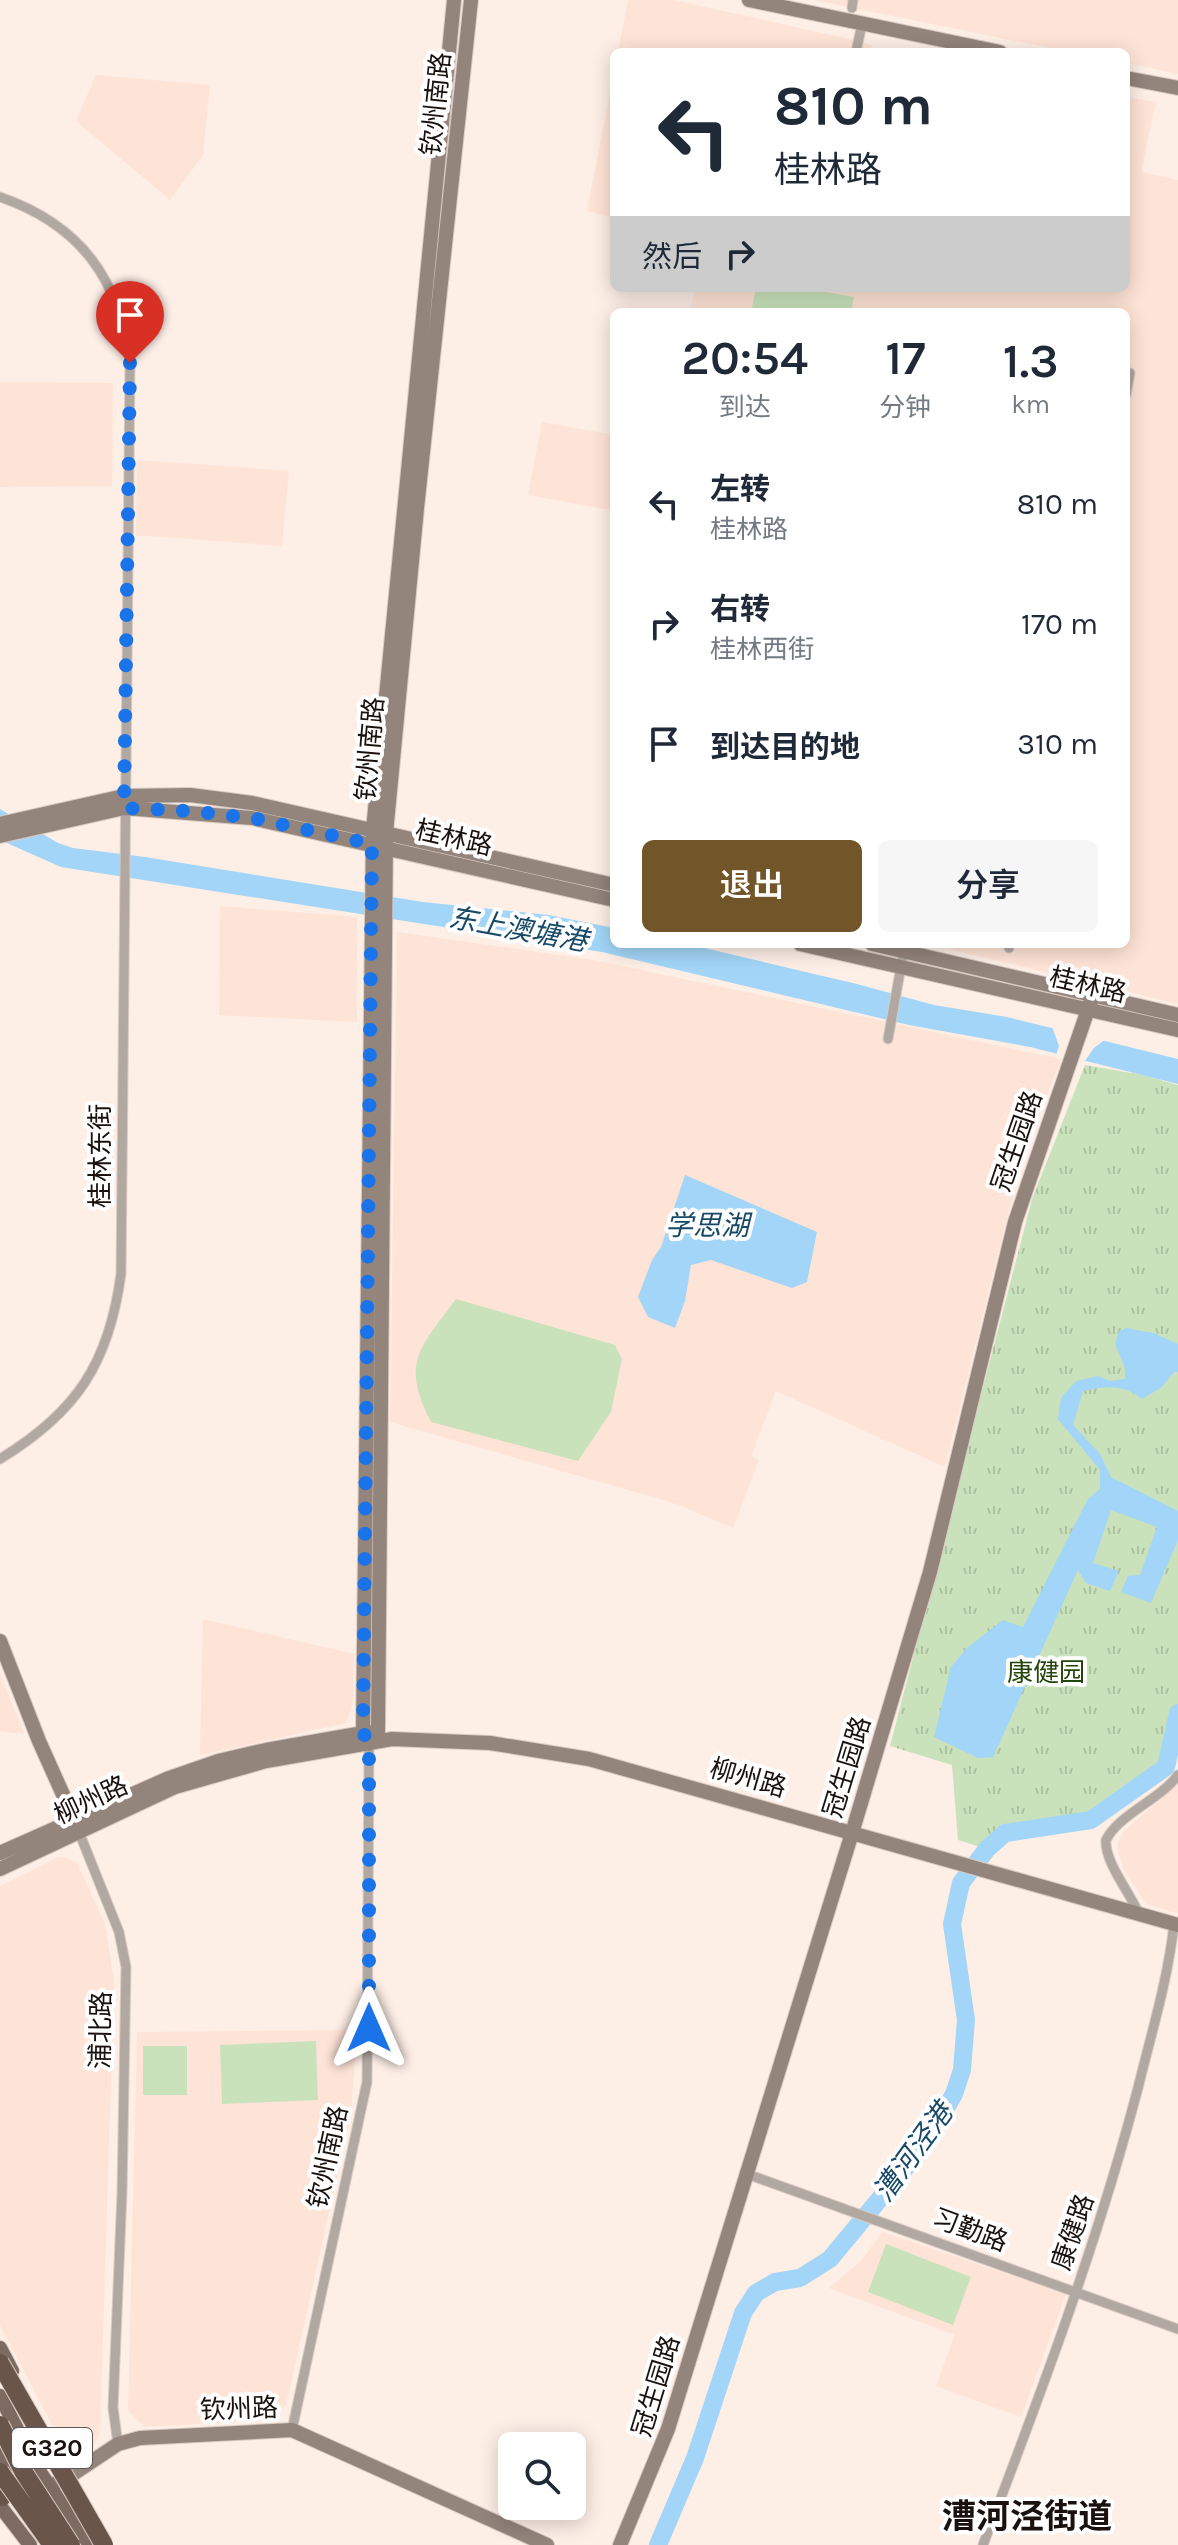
<!DOCTYPE html>
<html lang="zh">
<meta charset="utf-8">
<style>
:root{--surface:#fff;--page:#f6f6f7;--text:#1f2937;--muted:#747a83;--accent:#725629}
body{margin:0;font-family:Karla,"Noto Sans SC",sans-serif;background:var(--page);color:var(--text);height:100vh;display:flex;flex-direction:column;font-size:30px;white-space:nowrap}
*{box-sizing:border-box;margin:0}
p{font-size:26px;color:var(--muted)}
.icon{flex:none;width:44px;height:44px;fill:none;stroke:currentColor;stroke-width:2;stroke-linecap:round;stroke-linejoin:round}
.map{position:relative;flex:1;overflow:hidden}
.drawer{position:absolute;left:610px;top:308px;width:520px;height:640px;display:flex;flex-direction:column;background:var(--surface);border-radius:12px;box-shadow:0 4px 20px #0003}
.drawer>*{flex:none}
.top-card{position:absolute;left:610px;top:48px;width:520px;height:244px;border-radius:12px;box-shadow:0 4px 20px #0003;background:#fff;color:var(--text);overflow:hidden}
.fabs{position:absolute;left:498px;top:2432px;display:grid;gap:16px}
.fabs a{display:grid;place-items:center;width:88px;height:88px;border-radius:12px;background:var(--surface);box-shadow:0 4px 20px #0003;font-size:40px}
.pin{position:absolute;display:grid;place-items:center;width:68px;height:68px;color:#fff;margin:-82px -34px;border-radius:50% 50% 50% 0;rotate:-45deg;box-shadow:0 0 8px #0007}
.pin .icon{rotate:45deg}
.me{position:absolute;width:88px;margin:-44px;rotate:0deg;stroke-linejoin:round;filter:drop-shadow(0 0 6px #0008)}
.turn{display:flex;align-items:center;gap:28px;height:168px;padding:0 32px;font-size:36px}
.turn .icon{width:104px;height:104px;stroke-width:2.5}
.turn b{display:block;font-size:56px;line-height:68px}
.then{display:flex;align-items:center;height:76px;padding:0 32px;background:#0003;gap:16px;font-size:30px}
.eta{display:flex;justify-content:space-evenly;align-items:center;height:136px;text-align:center}
.eta b{font-size:48px;font-weight:600;line-height:56px}
.action{display:flex;gap:16px;margin-top:auto;padding:16px 32px}
.action a{flex:1;height:92px;border-radius:12px;background:var(--accent);color:#fff;font-size:32px;font-weight:600;line-height:92px;text-align:center}
.action a+a{background:var(--page);color:var(--text)}
ul{padding:0;list-style:none}
li{display:flex;align-items:center;gap:24px;height:120px;padding:0 32px}
li div{flex:1}
li b{display:block;font-size:30px}
li em{font-style:normal}
.map>svg:first-child{display:block}
.built{fill:#fee4d6}
.grass{fill:url(#grass-tufts)}
.pitch{fill:#c9e2bc}
.water{fill:#a2d5f7}
.pier{fill:#fdeee6}
.lines{fill:none;stroke-linecap:round;stroke-linejoin:round}
.river{stroke:#a2d5f7;stroke-width:18}
.street-casing{stroke:#d9cbc3;stroke-width:11}
.secondary-casing{stroke:#d9cbc3;stroke-width:16}
.primary-casing{stroke:#d9cbc3;stroke-width:16}
.highway-casing{stroke:#d9cbc3;stroke-width:20}
.street{stroke:#b2a8a2;stroke-width:9}
.secondary{stroke:#93847c;stroke-width:14}
.primary{stroke:#7d6b61;stroke-width:14}
.highway{stroke:#6a554a;stroke-width:18}
.highway-bridge-casing{stroke:#d9cbc3;stroke-width:20;stroke-linecap:butt}
.highway-bridge{stroke:#6a554a;stroke-width:18}
.route{stroke:#1a73e8;stroke-width:14;stroke-dasharray:0 25.2}
.labels{text-anchor:middle;dominant-baseline:central;stroke-width:8;stroke-linejoin:round;paint-order:stroke}
.shield{fill:#fefefe;stroke:#5e5855;stroke-width:2}
.shield-label{font-size:24px;font-weight:bold;fill:#19110d}
.street-label{font-size:26px;fill:#19110d;stroke:#fefefe}
.park-label{font-size:26px;fill:#24460a;stroke:#fefefe}
.water-label{font-size:28px;font-style:italic;fill:#184a67;stroke:#fefefe}
.district-label{font-size:34px;font-weight:bold;fill:#19110d;stroke:#fefefe}
</style>
<div class="map">
<svg width="1178" height="2545" viewBox="0 0 1178 2545">
<defs>
<pattern id="grass-tufts" width="24" height="20" patternUnits="userSpaceOnUse" patternTransform="scale(2)"><rect width="24" height="20" fill="#c9e2bc"/><path d="M3 7l-1-3M5 7V3M7 7l1-3M15 17l-1-3M17 17v-4M19 17l1-3" fill="none" stroke="#acc1a0"/></pattern>
</defs>
<rect width="100%" height="100%" fill="#fdeee6"/>
<!-- built -->
<path class="built" d="M628,0h46l184,41 14,4 -2,7h-252z
M814,0h364v74l-52,-11v-11h-56z
M614,72v146l-27,-7z
M96,75l114,10 -7,70 -33,45 -94,-79z
M1126,97l30,5 -15,70 37,8v824l-250,-60h198v-632h-436l5,-24h431z
M0,382l113,1 -1,103 -112,1z
M542,422l72,13v54l-4,21 -82,-15z
M137,460l152,11 -7,75 -146,-11z
M220,906l137,11v105l-138,-7z
M397,932l197,28 467,99 -30,78 -25,84 -61,246 -169,-76 -25,65 8,4 -26,68 -59,-25 -284,-81z
M203,1619l151,35 -1,49 -7,20 -146,32z
M0,1674l24,59v1l-24,-3z
M1178,1784v129l-32,-9 -23,-36 -5,-17v-9l6,-11z
M65,1857l12,6 28,61 9,58 -14,450 -8,18 -20,13 -72,-138v-439l56,-28z
M357,2030l-6,84 -65,291 -16,15 -126,7 -16,-16 9,-379z
M882,2232l184,62 -45,123 -85,-31 19,-51 -126,-47 32,-27z"/>
<!-- grass -->
<path class="grass" d="M1085,1065l58,10 35,10v628l-12,54 -75,53 -86,13 -18,16 -29,-9 -6,-75 -62,-19 142,-547z"/>
<!-- pitch -->
<path class="pitch" d="M756,288h48l50,9 -3,15h-100z
M456,1299l159,46 7,14 -11,53 -33,49 -147,-39c-31,-60 -11,-74 25,-123z
M316,2041l2,59 -96,4 -2,-59z
M143,2046h44v49h-44z
M886,2244l85,33 -18,48 -85,-33z"/>
<!-- water -->
<path class="water" d="M0,809l58,34 15,5 72,9 278,45 126,13 65,13v16h73l170,40 77,21 73,12 171,42v25l-148,-37 -121,-22 -307,-73 -541,-85 -61,-27z
M685,1175l132,57 -10,50 -15,6 -81,-28 -20,5 -6,36 -10,27 -27,-11 -10,-20 14,-37 9,-13z
M1126,1328l27,5 25,11v28h-4l-12,15 -20,12c-19,-15 -36,-13 -59,-8l-10,34 27,29 11,23 67,34v29l-27,63 -30,-11 7,-16 12,-1 17,-48 -46,-17 -18,53 26,8 -9,20 -24,-8 -8,-13 -85,187 -15,1 -44,-21 17,-70 16,-19 36,-28 20,7 65,-128 12,-10v-19l-42,-51 3,-21 15,-17 22,-5 12,5 15,-2v-11l-10,-24 4,-13z"/>
<!-- pier -->
<path class="pier" d="M1051,1024l63,15 -11,2 -9,7 -12,17 -27,-7 4,-12z"/>
<g class="lines">
<!-- river -->
<path class="river" d="M658,2545l37,-87 48,-145 13,-20 19,-11 25,-4 30,-19 96,-116 28,-49 8,-24 4,-50 -14,-96 9,-41 26,-34 18,-16 86,-13 75,-53 12,-54"/>
<defs>
<path id="street" d="M852,8l1,-8
M856,52l6,-28
M0,197c81,28 120,83 130,166l-9,911c-12,89 -44,138 -121,185
M1126,395l4,-22
M1009,948v-4
M888,1039l17,-95
M79,1832l40,100 7,35 -4,226 -9,215 5,36
M1139,1914c-9,-21 -35,-53 -33,-74 13,-26 54,-40 72,-65
M747,2174l431,155
M292,2430l75,-348 2,-338
M983,2545c58,-152 115,-303 156,-461 13,-53 29,-105 35,-160"/>
<path id="secondary" d="M749,0l251,52
M1126,78l52,10
M0,824l124,-28 66,-1 62,8 362,82
M0,836l124,-28 128,10 362,82
M800,944l378,86
M872,944l306,71
M0,1641l39,100 39,87
M369,1744l9,-12 8,-899 31,-325 54,-508
M369,1744l-6,-12 10,-902 81,-830
M0,1853l169,-75 49,-17 48,-11 103,-18
M0,1869l175,-82 91,-26 126,-22 98,4 99,16 589,166
M21,2500l46,-22 51,-34 22,-6 152,-8 255,115
M620,2545l48,-116 184,-596 78,-261 85,-350 78,-227"/>
<path id="primary" d="M0,2348l12,23
M0,2396l37,72 53,77
M0,2455l12,25
M0,2506l30,39"/>
<path id="highway" d="M0,2494l2,3"/>
</defs>
<!-- street casing -->
<use href="#street" class="street-casing"/>
<!-- secondary casing -->
<use href="#secondary" class="secondary-casing"/>
<!-- primary casing -->
<use href="#primary" class="primary-casing"/>
<!-- highway casing -->
<use href="#highway" class="highway-casing"/>
<!-- street -->
<use href="#street" class="street"/>
<!-- secondary -->
<use href="#secondary" class="secondary"/>
<!-- primary -->
<use href="#primary" class="primary"/>
<!-- highway -->
<use href="#highway" class="highway"/>
<defs>
<path id="highway-bridge" d="M0,2363l104,182
M0,2425l23,46 48,74
M0,2472l52,73"/>
</defs>
<!-- highway-bridge casing -->
<use href="#highway-bridge" class="highway-bridge-casing"/>
<!-- highway-bridge -->
<use href="#highway-bridge" class="highway-bridge"/>
</g>
<g class="lines">
<!-- route -->
<path class="route" d="M130,363l-6,445 65,3 63,7 120,26 -9,888 6,12v284"/>
</g>
<g class="labels">
<!-- shield labels -->
<rect class="shield" x="12" y="2428" width="80" height="40" rx="6"/>
<g class="shield-label">
<text x="52" y="2448">G320</text>
</g>
<!-- street labels -->
<g class="street-label">
<text transform="translate(436 104) rotate(-84)">钦州南路</text>
<text transform="translate(370 749) rotate(-85)">钦州南路</text>
<text transform="translate(454 838) rotate(13)">桂林路</text>
<text transform="translate(1088 985) rotate(13)">桂林路</text>
<text transform="translate(1017 1141) rotate(-71)">冠生园路</text>
<text transform="translate(100 1156) rotate(-90)">桂林东街</text>
<text transform="translate(847 1767) rotate(-73)">冠生园路</text>
<text transform="translate(748 1778) rotate(16)">柳州路</text>
<text transform="translate(91 1800) rotate(-25)">柳州路</text>
<text transform="translate(101 2030) rotate(-89)">浦北路</text>
<text transform="translate(328 2157) rotate(-78)">钦州南路</text>
<text transform="translate(970 2230) rotate(20)">习勤路</text>
<text transform="translate(1073 2232) rotate(-71)">康健路</text>
<text transform="translate(656 2386) rotate(-73)">冠生园路</text>
<text transform="translate(239 2409) rotate(-2)">钦州路</text>
</g>
<!-- park labels -->
<g class="park-label">
<text x="1046" y="1672">康健园</text>
</g>
<!-- water labels -->
<g class="water-label">
<text transform="translate(518 929) rotate(10)">东上澳塘港</text>
<text x="707" y="1225">学思湖</text>
<text transform="translate(913 2152) rotate(-54)">漕河泾港</text>
</g>
<!-- district labels -->
<g class="district-label">
<text x="1027" y="2517">漕河泾街道</text>
</g>
</g>
</svg>
<div class="fabs">
<a><svg class="icon" aria-label="search" viewBox="0 0 24 24"><circle cx="10" cy="10" r="6"/><path d="M15 15l6 6"/></svg></a>
</div>
<div class="pin" style="left:130px;top:363px;background:#d93025"><svg class="icon" aria-label="arrive" viewBox="0 0 24 24"><path d="M6 21V4h12l-3 4 3 4H6"/></svg></div>
<svg class="me" style="left:369px;top:2028px" viewBox="-20 -20 40 40"><path d="M0-17L14 15 0 8-14 15z" fill="#1a73e8" stroke="#fff" stroke-width="4"/></svg>
<div class="top-card">
<div class="turn"><svg class="icon" aria-label="left" viewBox="0 0 24 24"><path d="M17 20v-9H6M10 6l-5 5 5 5"/></svg><div><b>810 m</b>桂林路</div></div>
<div class="then">然后<svg class="icon" aria-label="right" viewBox="0 0 24 24"><path d="M7 20v-9h11M14 6l5 5-5 5"/></svg></div>
</div>
<section class="drawer">
<div class="eta">
<div><b>20:54</b><p>到达</p></div>
<div><b>17</b><p>分钟</p></div>
<div><b>1.3</b><p>km</p></div>
</div>
<ul>
<li><svg class="icon" aria-label="left" viewBox="0 0 24 24"><path d="M17 20v-9H6M10 6l-5 5 5 5"/></svg><div><b>左转</b><p>桂林路</p></div><em>810 m</em></li>
<li><svg class="icon" aria-label="right" viewBox="0 0 24 24"><path d="M7 20v-9h11M14 6l5 5-5 5"/></svg><div><b>右转</b><p>桂林西街</p></div><em>170 m</em></li>
<li><svg class="icon" aria-label="arrive" viewBox="0 0 24 24"><path d="M6 21V4h12l-3 4 3 4H6"/></svg><div><b>到达目的地</b></div><em>310 m</em></li>
</ul>
<div class="action"><a>退出</a><a>分享</a></div>
</section>
</div>
